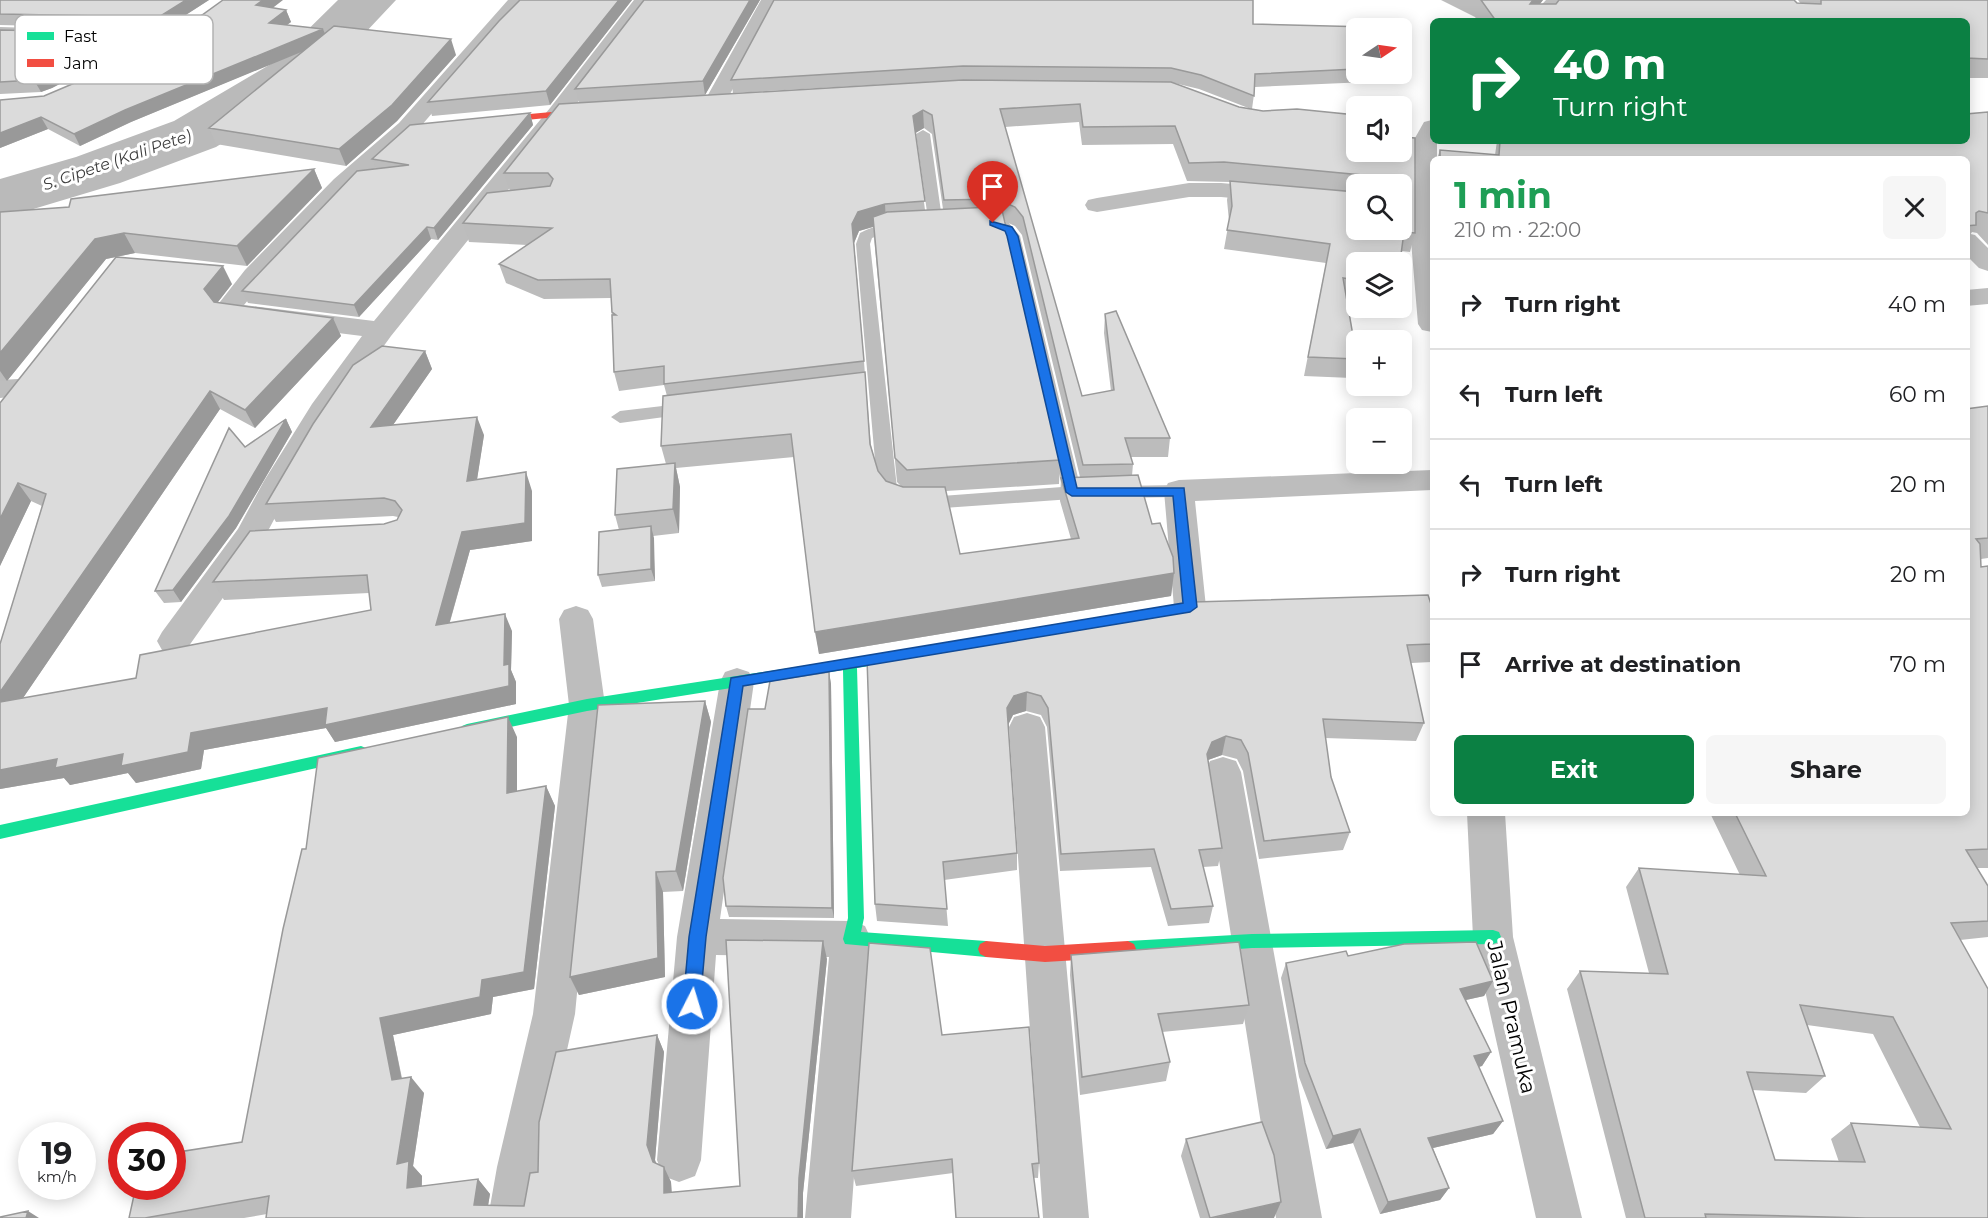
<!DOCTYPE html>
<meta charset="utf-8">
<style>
:root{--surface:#fff;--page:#f6f6f6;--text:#202124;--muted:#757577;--line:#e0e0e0;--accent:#0b8043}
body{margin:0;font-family:Montserrat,sans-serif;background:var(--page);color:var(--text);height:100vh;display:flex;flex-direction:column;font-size:22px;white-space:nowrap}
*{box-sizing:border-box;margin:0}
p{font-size:20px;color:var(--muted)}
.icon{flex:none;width:33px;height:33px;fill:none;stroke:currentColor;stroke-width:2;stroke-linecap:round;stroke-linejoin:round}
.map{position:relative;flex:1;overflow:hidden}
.sheet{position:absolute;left:1430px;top:156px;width:540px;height:660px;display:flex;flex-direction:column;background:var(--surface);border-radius:9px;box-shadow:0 3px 15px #0003}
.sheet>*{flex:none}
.banner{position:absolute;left:1430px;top:18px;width:540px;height:126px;border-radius:9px;box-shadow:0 3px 15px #0003;background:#0b8043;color:#fff;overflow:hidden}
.needle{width:39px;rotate:77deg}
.controls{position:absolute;left:1346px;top:18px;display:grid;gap:12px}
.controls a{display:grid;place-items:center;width:66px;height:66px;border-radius:9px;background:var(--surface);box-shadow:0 3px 15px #0003;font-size:30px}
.speed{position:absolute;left:18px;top:1122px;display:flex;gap:12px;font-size:30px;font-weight:700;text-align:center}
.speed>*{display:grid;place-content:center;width:78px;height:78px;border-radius:50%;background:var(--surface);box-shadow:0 3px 15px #0003;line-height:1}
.speed small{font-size:15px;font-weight:400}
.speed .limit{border:9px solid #d22;background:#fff;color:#111}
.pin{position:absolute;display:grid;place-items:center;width:51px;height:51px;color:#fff;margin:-62px -26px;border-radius:50% 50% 50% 0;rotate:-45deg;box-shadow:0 0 6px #0007}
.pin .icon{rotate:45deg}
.me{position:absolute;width:66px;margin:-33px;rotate:5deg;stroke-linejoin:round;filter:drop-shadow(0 0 4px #0008)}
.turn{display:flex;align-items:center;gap:21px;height:126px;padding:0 24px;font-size:27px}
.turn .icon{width:78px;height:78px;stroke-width:2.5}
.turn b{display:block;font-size:42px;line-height:51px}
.round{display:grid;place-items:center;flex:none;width:63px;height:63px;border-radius:9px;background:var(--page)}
.summary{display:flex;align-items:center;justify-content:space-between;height:102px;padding:0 24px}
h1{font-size:36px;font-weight:700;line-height:45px;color:#1e9e55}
.cta{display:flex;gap:12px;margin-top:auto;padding:12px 24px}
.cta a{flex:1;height:69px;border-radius:9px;background:var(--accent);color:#fff;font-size:24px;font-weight:700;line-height:69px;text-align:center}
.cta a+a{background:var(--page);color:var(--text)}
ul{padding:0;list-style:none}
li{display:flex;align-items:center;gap:18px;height:90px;padding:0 24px;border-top:2px solid var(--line)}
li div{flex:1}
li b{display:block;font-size:22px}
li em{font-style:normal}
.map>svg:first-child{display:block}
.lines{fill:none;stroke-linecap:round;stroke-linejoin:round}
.river{fill:#bababa;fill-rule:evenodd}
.lane{fill:#bdbdbd;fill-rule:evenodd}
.street{fill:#bdbdbd;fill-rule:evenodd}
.fast{fill:#16e098;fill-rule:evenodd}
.jam{fill:#f24e42;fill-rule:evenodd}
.wall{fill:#bcbcbc;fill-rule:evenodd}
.shaded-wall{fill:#999}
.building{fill:#dbdbdb;stroke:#999;stroke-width:1.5;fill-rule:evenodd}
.route{fill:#1a73e8;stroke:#114b97;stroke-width:1.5}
.labels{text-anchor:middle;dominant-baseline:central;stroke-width:6;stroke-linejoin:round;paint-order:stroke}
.far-water-label{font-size:16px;font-style:italic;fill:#3d3d3d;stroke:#fff}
.near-street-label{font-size:21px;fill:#000;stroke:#fff}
.key{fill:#fff;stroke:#b2b2b2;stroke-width:1.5}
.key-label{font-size:16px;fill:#000}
</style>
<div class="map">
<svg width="1988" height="1218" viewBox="0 0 1988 1218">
<rect width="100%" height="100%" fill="#fff"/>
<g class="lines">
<!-- river -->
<path class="river" d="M338,0h58l-80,85 -100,62 -96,36 -120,36v-40l76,-22 98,-36 102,-60z"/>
<!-- lane -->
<path class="lane" d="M923,130l7,4 13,92 -7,4 -7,-4 -13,-92z
M981,219l27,3 12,14 60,250 12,2 3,4 -3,4 -6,2 -171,12c-19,-3 -30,-9 -38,-27l-21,-239 4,-11c11,-6 37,-15 47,-5 -8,8 -24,5 -35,10l-2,6 27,244 10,8 8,2 147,-11 -56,-250 -7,-8 -23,-3 -2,-3z
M688,403l6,2 3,4 -3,4 -74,10 -9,-6 9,-6z
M1179,485l6,2 3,4 -3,4 -6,2 -61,1 -6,-2 -3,-4 3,-4 6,-2z"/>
<!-- street -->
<path class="street" d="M508,0h21l-114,133 -63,56 -89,93 -19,23 130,16 176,-213 84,-108h21l-89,118 -175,218 -58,80 -39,66 -33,62 -75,106 -12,4 -12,-4 -5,-9 5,-9 76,-103 26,-48 48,-77 50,-68 -129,-16 -9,-2 -8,-11 29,-37 89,-91 65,-56z
M761,0h20l-58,107h-16l-3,-5z
M1546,0h22l-20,21h-22z
M0,27l168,5 7,2 4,4 -4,4 -7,2 -168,-5z
M1432,120v21h5v18h-5v173l-10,-2 -4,-6 -8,-95 4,-60 -3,-24 13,-23z
M1189,183h32l135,12v14l-135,-12h-32l-92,15 -9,-2 -3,-5 3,-5 9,-2z
M1966,233l9,2 13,13v23l-9,-3 -13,-13z
M1988,288v16l-22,2v-16z
M18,379l10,2 4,7 -4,7 -28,3v-18z
M1432,470v20l-237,11 11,106 -4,9 -12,3 -12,-3 -4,-9 -10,-116 4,-8 11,-3z
M576,606l12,4 5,9 12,86 -30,309 -34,153 -7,51h-46l9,-51 36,-153 36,-309 -10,-86 5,-9z
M737,668l12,4 5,10 -34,237 131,2 14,5 6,13 -20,279h-46l24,-261 -113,-2 -15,205 -6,16 -16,6 -16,-6 -6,-16 20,-223 43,-255 5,-10z
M1027,713l13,4 5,10 44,491h-46l-34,-491 5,-10z
M1223,757l13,4 5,11 81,446h-46l-71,-446 5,-11z
M1467,813h38l8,124 69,281h-46l-63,-281z"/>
<!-- fast -->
<path class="fast" d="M913,649l5,1 2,4 -2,4 -61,10 7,250 -3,14 125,9 6,3 2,5 -2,5 -6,3 -141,-13 -2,-5 5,-21 -5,-248 -256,41 -120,25 -5,-2 -2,-4 2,-4 5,-2 120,-25z
M361,746l5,2 2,4 -2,4 -5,2 -361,81v-14z
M1493,930l6,2 2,5 -2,5 -6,2 -241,4 -124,9 -6,-3 -2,-5 2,-5 6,-3 124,-7z"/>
<!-- jam -->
<path class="jam" d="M595,108l3,1v4l-113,11 -5,-3 5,-3z
M986,941l59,5 83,-5 6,3 2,5 -2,5 -6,3 -83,5 -59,-5 -6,-3 -2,-5 2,-5z"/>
</g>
<!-- wall -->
<path class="wall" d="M0,0h209l-45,29 -164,-4z
M520,0h112l-82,105 -118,11 -4,-14z
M644,0h116l-55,95 -84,5 342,-20 208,2 68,25 12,2 -52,-20 -29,-7 -207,-2 -230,13 -2,-13 43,-80h479v24l116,3v1h-13v46h13l-2,8 -112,5 -3,22 11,2 34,-2 59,6v37h45v-15l14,1v95l-5,19 -9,-1 -1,11h-44v38l-9,-1 9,54v11l-4,14 -48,-2 22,-113 -102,-14 5,-28 -2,-21 3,-18 -43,-1 -14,-37 -91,1 -3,-23 -74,5 77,269 29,-5 -7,-58 1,-19 11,-3 54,127 -2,19h-37l2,7 -1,12 6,-1 14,49 8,-1 13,34 1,16 -3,23 -352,58 -25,-197 -118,11 4,19 -1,46 -26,3 2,45 -53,6 -4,-12 1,-43 20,-2 -4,-15 2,-46 49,-5 -5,-18 2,-50h4l-3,-11 -45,6 -5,-19 -3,-74 -67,1 -38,-16 -7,-19 28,-19 -58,-3 -6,-19 24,-30 23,-2 -6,-18 55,-69 20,-2 -4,-13zM924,128l8,6 11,75 -18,1 -10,-77zM1356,184h45v46h-45zM1004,221l11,5 7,9 58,242 -19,1 -1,23 11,38 -111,15 -14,-63 113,-7 1,-24zM873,227l24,255 5,5 -16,-6 -8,-10 -7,-25 -17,-203 5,-12z
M1441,0h102l-3,4h261l-3,-4h190v78h-22v-57h-488l-3,-4z
M273,8l13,2 5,12 -4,3 36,4 2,4 131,22 -59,66 -51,45 -130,-22 -7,-16 95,-78 -173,72 -51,24 -32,-17 -48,19v-48l44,-4z
M0,30l129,3 5,12 -82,43 -11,4 -41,2z
M1988,112v133l-11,-12 -5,-1 -6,9v-82h-529l3,-9 55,5 2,-14h469z
M530,113l3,12 -95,115 -7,-1 -72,78 -111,-14 -6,-12 134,-122 -4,-10z
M314,169l8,19 -75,78 -112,-13 -19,4 116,27 -15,19 116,15 8,18 -86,92 -35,-19 -197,289 113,-20 235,-68 -2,-17 -145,7 -11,-18 184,-62 1,-3 -5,-1 -117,6 -10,-18 159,-153 7,18 -39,56 91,10 -7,44 55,12v50l-62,9 -20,72 62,9 -1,39 5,12v22l-181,38 -9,-14 -122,22 -3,19 -65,14 -8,-10 -58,12 -6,-7 -64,11v-145l42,-138 -11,-5 -31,65v-163l116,-146 -10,2 -99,122h-7v-169l69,-5z
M1988,406v152l-7,1v8l7,-1v302h-11l11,18v51l-28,3 28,278h-362l-59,-229 13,-18 69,2 -23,-86 13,-19 101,7 -30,-62h256v-404zM1807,1025l66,9 47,93 -69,-4 -20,16 8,23 -64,-2 -23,-70 54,3 19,-17z
M286,419l6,13 -56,96 -55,74 -17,1 -9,-12 90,-144z
M1432,607v55l-21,1 13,60 -8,18 -91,-3 6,39 19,55 -7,18 -84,9 -16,-88 -6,-12 -15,-4 -14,5 14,88 -4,18 -15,1 10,39 -4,17 -41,3 -17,-59 -91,4 -13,-144 -6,-12 -15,-4 -13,4 -5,10 9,128v17l-73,10 4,46 -71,-5 -2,-17 -8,-246z
M829,672l2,12 3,234 -105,-1 -3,-11z
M705,701l6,21 -28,169 -20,1 2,85 -86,18 -9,-18z
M517,737v54l29,-5 9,20 -21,183 -41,8 -2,17 -98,21 9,43 22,15 -11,73 9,10v10l56,-7 12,15 -2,11 36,1 14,-34 119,-137 7,17 -9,108 1,3 8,4 7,15 1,10 68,-6 87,-227 -24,234v25h-537l1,-4 -23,4h-115l113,-76 64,-293z
M1071,955l178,50 -6,19 -81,8 8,30 -4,19 -86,14 -10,-120z
M1348,956l145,25 -9,15 -18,4 25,52 -9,14 -3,1 24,54 -10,13 -60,14 16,40 -9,12 -60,14 -27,-71 -27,6 -27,-72 -18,-99 5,-15z
M942,1035l97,128 -1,15 -85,-5 -97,13 -4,-15z
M1186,1139l88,79h-74l-19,-62z"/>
<!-- shaded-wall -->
<path class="shaded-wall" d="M186,0h23l-45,29 -5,-12z
M263,0h20l-22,17 -5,-12z
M619,0h13l-82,105 -4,-14z
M750,0h10l-55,95 -2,-14z
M1533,0h10l-17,21 4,-17z
M286,10l5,12 -17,12 -5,-11z
M323,29l5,12 -197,81 -51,24 -6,-12 51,-24z
M129,33l5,12 -82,43 -11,4 -7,-12z
M451,39l5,16 -59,66 -51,45 -7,-17z
M923,110l1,18 -10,6 -1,-18z
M530,113l3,12 -95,115 -4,-12z
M41,117l7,12 -48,19v-15z
M314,169l8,19 -75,78 -10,-20z
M885,204l1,19 -27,8 -5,12 12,137 -14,-156 6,-12z
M427,227l4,12 -72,78 -5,-12z
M124,233l11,20 -29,6 -99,122 -7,-10v-18l95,-114z
M223,266l9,18 -18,23 -10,-18z
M333,318l8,18 -86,92 -10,-18z
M425,351l7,18 -53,76 -8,-18z
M210,391l10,18 -212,311 -8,-8v-20z
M477,417l7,18 -10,64 -7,-18z
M286,419l6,13 -56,96 -55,74 -8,-12z
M675,463l5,24 -1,46 -6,-24z
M526,472l6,19v50l-62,9 -26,92 -8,-17 26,-93z
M18,483l13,18 -31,65v-47z
M651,526l3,12 1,43 -4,-12z
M1174,573l-3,23 -352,58 -4,-22z
M505,614l7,17 -1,39 5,12v22l-181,38 -9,-14 -122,22 -3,19 -65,14 -8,-10 -58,12 -6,-7 -64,11v-19l191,-37 313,-68z
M829,672l2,12 3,234 -2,-10z
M1027,692l-1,19 -13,4 -6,12v-19l7,-12z
M705,701l6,21 -28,169 -7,-20z
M508,717l9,20v75l-10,-19z
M1226,736l-4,19 -14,5 -1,-6 5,-12z
M546,786l9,20 -21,183 -41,8 -2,17 -98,21 12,61 -13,-16 -12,-62 102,-38z
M656,872l7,20 2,85 -86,18 -9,-18z
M823,941l4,18 -24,234v25h-5l1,-40z
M1493,981l-9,15 -32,7 8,-14z
M657,1035l7,17 -9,108 6,17 -8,-15 -6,-17z
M1491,1052l-9,14 -17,4 9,-14z
M411,1077l13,16 -11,73 9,10 -1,27 -14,-15 -10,-24z
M1503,1121l-10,13 -73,17 8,-13z
M1360,1129l-7,14 -27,6 7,-13z
M664,1167l7,15 1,25 -8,-14z
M478,1179l12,15 -4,24 -12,-13z
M1449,1188l-9,12 -60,14 8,-12z
M1281,1202l-7,16h-61z
M28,1211l11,7h-13z"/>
<!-- building -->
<path class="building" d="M0,0h186l-27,17 -159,-3z
M223,0h40l-7,5 30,5 -17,13 54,6 -198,81 -51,24 -33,-17 -41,16v-33l44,-4 40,-17 118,-64z
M520,0h99l-73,91 -118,11 71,-81z
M644,0h106l-47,81 -128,8z
M774,0h479v24l116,3v1h-13v41l-101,5 -1,22 -53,-21 -30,-7 -208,-2 -232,14z
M1481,0h52l-3,4h26l3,-4h235l3,3 24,1v-4h167v59l-22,-1v-37h-470z
M334,26l117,13 -59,66 -53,44 -130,-21z
M0,30l129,3 -83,43 -12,4 -34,2z
M963,80l208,2 68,25 24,4 34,-2 59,6v37h45v-15l14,1v95l-11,-1 -4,30h-44v18l-13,-2 13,75v6l-48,-2 22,-113 -103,-14 5,-24 -2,-25 126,11v38h45v-46h-39v-9l-138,-13 -35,1 -14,-37 -92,1 -3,-23 -80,5 82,287 32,-6 -9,-76 11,-3 54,127h-45l8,26 -50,1 -60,-248 -8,-10 -18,-8 -53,1 -12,-85 -9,-5 -10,6 12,85 -40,3 -27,8 -6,12 12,137 -200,23v-18l-50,6 -2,-57h4l-4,-3 -2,-33 -72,1 -39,-16 53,-36 -89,-5 24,-30 63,-7 3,-7 -5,-6h-44l55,-69z
M1988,112v101l-9,-2 -3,2v12l-10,1v-67h-526v-9l59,5 1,-14h466v-27z
M530,113l-96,115 -7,-1 -73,78 -112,-14 115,-120 52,-6 -37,-6 38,-34z
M314,169l-77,77 -113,-13 -29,6 -95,114v-141l69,-5 2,-8z
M991,207l11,3 58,250 -153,10 -12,-12 -22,-241 14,-5z
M116,257l107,9 -19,23 10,13 119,16 -88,92 -35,-19 -210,301v-48l46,-150 -28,-11 -18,36v-116z
M382,346l43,5 -54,76 106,-10 -10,64 59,-9 -1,51 -63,9 -26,93 69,-11 -1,51 5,-1v22l-184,39 2,-17 -136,25 -3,19 -67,14 2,-12 -68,14 2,-9 -57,11v-68l136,-24 4,-23 231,-45 -4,-35 -154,7 37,-51 134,-7 13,-4 5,-10 -7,-9 -11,-3 -118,6 47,-80 40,-59z
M865,372l5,72 8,27 8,10 17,6h42l15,67 119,-16 -18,-60 77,-3 14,49 8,-1 13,34 1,16 -359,59 -24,-198 -130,12 2,-50z
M1988,406v132l-12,1 4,5 1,23 7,-1v283l-22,1 22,36v35l-37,2 37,66v229h-122l-161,-4 1,4h-61l-65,-247 88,3 -29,-106 127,8 -31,-63h231v-404zM1800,1005l93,12 58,112 -100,-6 14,39 -90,-2 -28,-88 78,4z
M286,419l-57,97 -56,74 -18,1 74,-163 16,19z
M675,463l-2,46 -58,6 2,-46z
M651,526v43l-53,6 1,-43z
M1428,595l4,12v37l-25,1 17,78 -101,-4 8,58 19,55 -86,9 -16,-88 -7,-13 -15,-4 -14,6 -5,12 15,94 -23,2 14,56 -42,3 -17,-60 -93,5 -13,-146 -7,-12 -14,-4 -13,4 -7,12 10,145 -74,9 4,47 -72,-5 -8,-246 326,-56z
M829,672l3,236 -106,-2 -3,-28 25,-169h17l5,-28z
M705,701l-29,170 -20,1 2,86 -88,19 28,-272z
M508,717l-1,76 39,-7 -22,186 -42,8 -2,17 -100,21 12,62 19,-3 -14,87 12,-3 -2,27 71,-9 -4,26 50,1 6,-33 8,-1 1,-50 17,-70 101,-17 -10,110 6,17 11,5v26l76,-7 -14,-246 97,1 -24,237 -1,40h-532l3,-22 -124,22h-16l7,-32h36v-33l70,-11 41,-213 19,-80h4l12,-91z
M1239,942l10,63 -91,9 12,48 -88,15 -11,-122z
M1476,942l17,39 -33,8 31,63 -17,4 29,65 -75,17 21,50 -61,14 -28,-73 -27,7 -28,-73 -19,-100 60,-12 2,5 56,-12z
M869,943l61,5 12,87 87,-8 10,136 -7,1 7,54h-83l-4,-59 -100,12z
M1262,1122l12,33 7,47 -71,16 -24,-79z
M28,1211l-2,7h-26v-1z"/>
<!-- route -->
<path class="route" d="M990,221l22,6 6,9 59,252h107l13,119 -7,5 -447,74 -37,251 -6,67 -2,5 -6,3 -6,-3 -3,-5 6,-67 42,-259 452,-75 -10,-107h-101l-6,-4 -59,-256 -2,-5 -15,-6z"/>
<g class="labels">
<!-- far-water labels -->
<g class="far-water-label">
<text transform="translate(117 160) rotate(-19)">S. Cipete (Kali Pete)</text>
</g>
<!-- near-street labels -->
<g class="near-street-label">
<text transform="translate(1512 1017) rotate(77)">Jalan Pramuka</text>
</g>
</g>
<!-- legend -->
<rect x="15" y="15" width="198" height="69" rx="9" class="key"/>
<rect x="27" y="32" width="27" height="8" fill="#16e098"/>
<rect x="27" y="59" width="27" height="8" fill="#f24e42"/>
<g class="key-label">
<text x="64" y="42">Fast</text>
<text x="64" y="69">Jam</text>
</g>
</svg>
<div class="controls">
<a><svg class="needle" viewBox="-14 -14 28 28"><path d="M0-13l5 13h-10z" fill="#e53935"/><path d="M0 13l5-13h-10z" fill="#757577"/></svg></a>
<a><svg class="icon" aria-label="sound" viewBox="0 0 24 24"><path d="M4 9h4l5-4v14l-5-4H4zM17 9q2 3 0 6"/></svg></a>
<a><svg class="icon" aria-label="search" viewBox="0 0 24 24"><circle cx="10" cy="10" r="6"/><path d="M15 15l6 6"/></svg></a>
<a><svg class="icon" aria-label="layers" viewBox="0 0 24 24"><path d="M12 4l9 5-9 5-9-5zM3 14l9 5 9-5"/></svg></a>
<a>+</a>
<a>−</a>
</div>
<div class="speed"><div>19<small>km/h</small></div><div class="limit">30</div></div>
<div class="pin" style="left:993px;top:223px;background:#d93025"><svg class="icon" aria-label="arrive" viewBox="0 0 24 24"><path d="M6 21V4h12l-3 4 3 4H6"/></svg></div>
<svg class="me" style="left:692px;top:1004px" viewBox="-20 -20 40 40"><circle r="17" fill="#1a73e8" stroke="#fff" stroke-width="3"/><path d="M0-11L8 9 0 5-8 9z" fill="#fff"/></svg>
<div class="banner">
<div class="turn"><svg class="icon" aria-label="right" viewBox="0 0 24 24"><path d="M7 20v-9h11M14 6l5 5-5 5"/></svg><div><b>40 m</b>Turn right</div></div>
</div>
<section class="sheet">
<div class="summary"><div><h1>1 min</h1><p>210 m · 22:00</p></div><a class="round"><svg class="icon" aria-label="close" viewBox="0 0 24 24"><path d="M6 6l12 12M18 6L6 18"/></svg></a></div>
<ul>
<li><svg class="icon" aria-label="right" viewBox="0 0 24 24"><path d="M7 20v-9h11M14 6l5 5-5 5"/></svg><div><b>Turn right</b></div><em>40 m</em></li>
<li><svg class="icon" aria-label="left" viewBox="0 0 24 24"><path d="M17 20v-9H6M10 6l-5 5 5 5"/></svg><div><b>Turn left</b></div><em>60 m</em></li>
<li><svg class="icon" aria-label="left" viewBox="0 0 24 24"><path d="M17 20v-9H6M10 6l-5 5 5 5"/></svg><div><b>Turn left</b></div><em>20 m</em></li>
<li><svg class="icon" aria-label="right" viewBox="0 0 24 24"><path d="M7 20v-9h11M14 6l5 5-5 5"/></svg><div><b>Turn right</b></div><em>20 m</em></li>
<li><svg class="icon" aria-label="arrive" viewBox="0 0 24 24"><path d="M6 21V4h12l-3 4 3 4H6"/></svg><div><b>Arrive at destination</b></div><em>70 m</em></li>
</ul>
<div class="cta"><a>Exit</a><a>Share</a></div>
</section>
</div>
